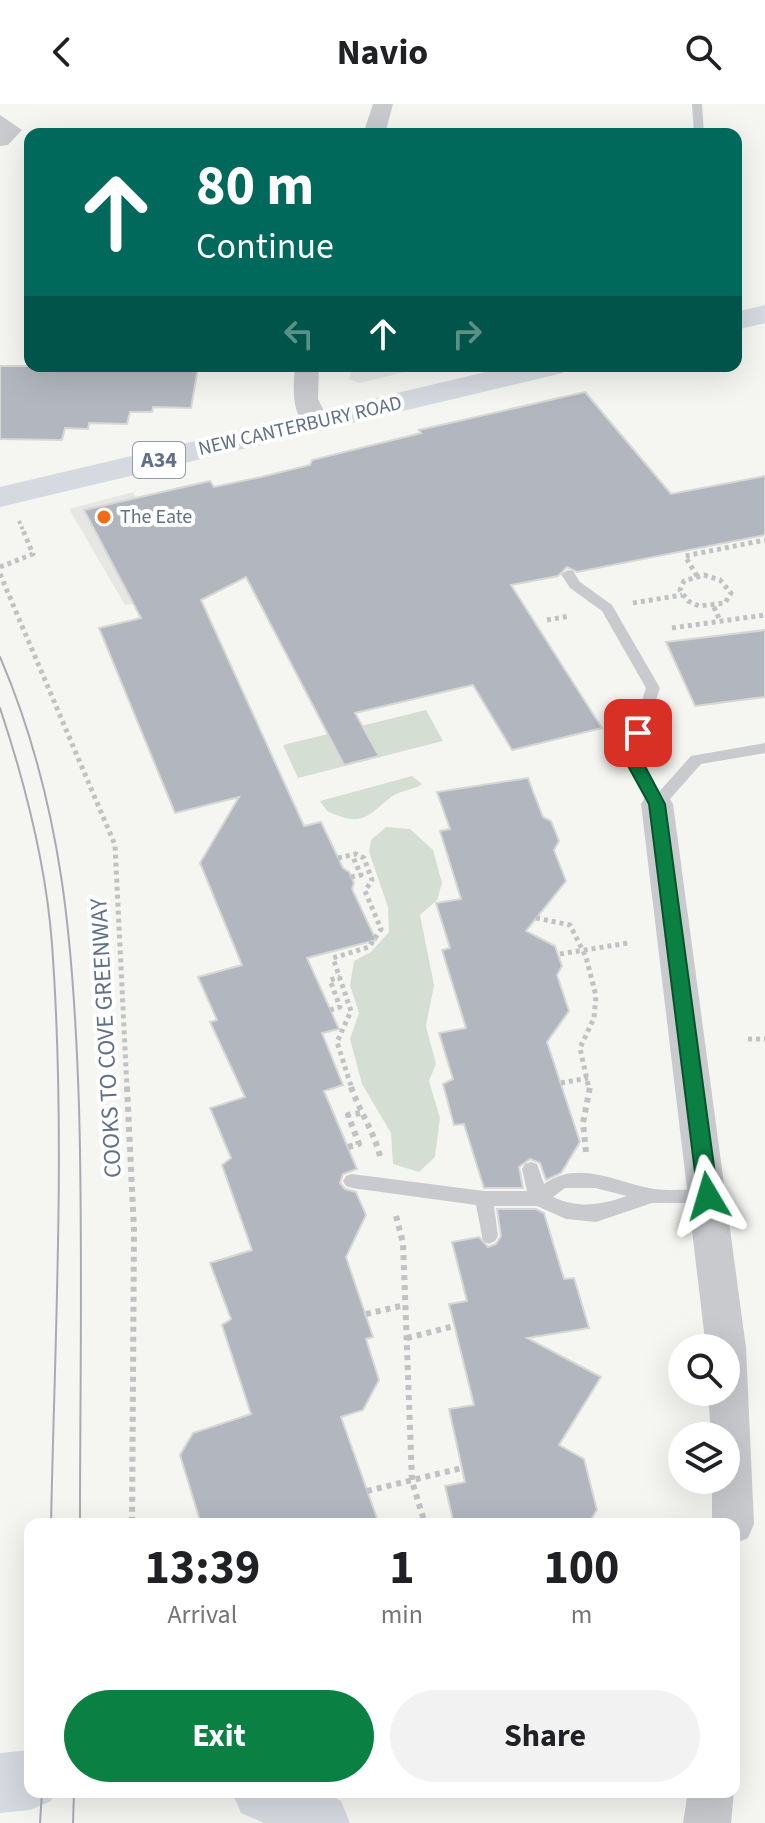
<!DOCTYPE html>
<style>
:root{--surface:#fff;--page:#f2f2f2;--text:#202124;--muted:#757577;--accent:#0b8043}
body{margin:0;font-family:"Source Sans 3",sans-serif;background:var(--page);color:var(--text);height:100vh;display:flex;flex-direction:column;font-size:30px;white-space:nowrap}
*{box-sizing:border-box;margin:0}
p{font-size:26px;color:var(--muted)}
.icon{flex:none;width:44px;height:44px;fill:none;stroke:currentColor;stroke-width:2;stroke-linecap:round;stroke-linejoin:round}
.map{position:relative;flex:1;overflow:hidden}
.side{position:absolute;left:24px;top:1414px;width:716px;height:280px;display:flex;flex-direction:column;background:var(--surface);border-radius:16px;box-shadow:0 8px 32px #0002}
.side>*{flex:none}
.guide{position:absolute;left:24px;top:24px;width:718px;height:244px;border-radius:16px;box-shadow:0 8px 32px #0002;background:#00695c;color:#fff;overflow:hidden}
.controls{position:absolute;left:668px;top:1230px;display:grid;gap:16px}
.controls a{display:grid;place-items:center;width:72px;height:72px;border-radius:50%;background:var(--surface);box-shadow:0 8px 32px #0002;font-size:40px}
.pin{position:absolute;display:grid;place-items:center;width:68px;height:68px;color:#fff;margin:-34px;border-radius:16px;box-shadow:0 4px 12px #0006}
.me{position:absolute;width:88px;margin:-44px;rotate:353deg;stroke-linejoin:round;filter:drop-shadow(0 0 6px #0008)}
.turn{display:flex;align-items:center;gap:28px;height:168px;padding:0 40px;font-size:36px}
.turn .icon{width:104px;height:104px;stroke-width:2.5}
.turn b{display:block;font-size:56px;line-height:68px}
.lanes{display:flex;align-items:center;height:76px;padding:0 40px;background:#0003;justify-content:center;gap:40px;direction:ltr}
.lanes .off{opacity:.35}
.eta{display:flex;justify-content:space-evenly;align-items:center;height:136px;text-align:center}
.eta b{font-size:48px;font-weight:700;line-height:56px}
.button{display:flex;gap:16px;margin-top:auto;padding:16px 40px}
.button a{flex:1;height:92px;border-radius:48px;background:var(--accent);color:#fff;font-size:32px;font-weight:700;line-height:92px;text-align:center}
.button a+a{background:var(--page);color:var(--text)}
header{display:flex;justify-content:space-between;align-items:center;height:104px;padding:0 40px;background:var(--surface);font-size:36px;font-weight:700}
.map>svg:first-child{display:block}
.built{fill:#e6e6e5}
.green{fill:#d5ded2}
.building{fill:#b2b7bf;stroke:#d7d7d4;stroke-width:2}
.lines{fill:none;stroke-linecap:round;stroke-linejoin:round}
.path-far2{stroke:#c0c2c4;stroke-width:4;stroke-dasharray:3 3;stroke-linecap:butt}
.path-far1{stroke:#c0c2c4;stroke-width:5;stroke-dasharray:4 4;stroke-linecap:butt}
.path{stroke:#c0c2c4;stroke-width:6;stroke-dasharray:5 5;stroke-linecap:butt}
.lane{fill:#c8cace;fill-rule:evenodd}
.street{fill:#c8cace;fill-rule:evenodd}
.secondary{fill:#d6d9df;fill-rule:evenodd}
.highway{fill:#d6d9df;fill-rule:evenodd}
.tram{stroke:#a7abb2;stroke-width:2}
.route{fill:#0b8043;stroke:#07532c;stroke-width:2}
.poi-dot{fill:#f36c14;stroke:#fff;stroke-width:3}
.labels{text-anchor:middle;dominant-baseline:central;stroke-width:8;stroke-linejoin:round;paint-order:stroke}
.far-street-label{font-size:20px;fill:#627086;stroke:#fff}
.far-poi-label{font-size:20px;fill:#627086;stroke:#fff;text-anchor:start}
.shield{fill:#fff;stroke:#919baa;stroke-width:2}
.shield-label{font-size:22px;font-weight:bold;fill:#627086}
.street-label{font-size:24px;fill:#627086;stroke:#fff}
</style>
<header><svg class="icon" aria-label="back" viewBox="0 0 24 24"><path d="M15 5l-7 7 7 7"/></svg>Navio<svg class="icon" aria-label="search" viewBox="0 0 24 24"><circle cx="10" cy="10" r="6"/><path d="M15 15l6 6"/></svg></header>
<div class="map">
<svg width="765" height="1719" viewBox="0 0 765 1719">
<rect width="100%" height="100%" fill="#f5f6f2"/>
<!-- built -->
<path class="built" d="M352,262h79l-72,17 -10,-4z
M133,388l52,105 -60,8 -56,-96z"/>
<!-- green -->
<path class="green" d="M426,606l17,31 -145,37 -15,-33z
M412,672l10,8c-9,7 -22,6 -31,13 -26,21 -29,30 -64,14l-7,-10z
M386,723l24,2 23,21 9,33 -5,17 -17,15 14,70 -8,41 10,38 -7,17 11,37 -5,39 -16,15 -26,-8 -2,-31 -29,-49 -12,-45 9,-26 -9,-28 4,-24 17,-9 18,-20 -1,-25 -19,-55 2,-12z"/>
<!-- building -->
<path class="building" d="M0,262h114l84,2 -7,40 -38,-1 -1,5h-22l-3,12 -38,-1 -1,6 -23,-1 -3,12 -62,-1z
M585,288l86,102 94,-18v59l-188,37 -10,-5 -9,9 -47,9 91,143 -90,22 -39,-65 -118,28 24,43 -35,9 -98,-188 -45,23 103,226 17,-4 22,46 6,4 5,11 -2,6 24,51 -69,18 32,71 -17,4 21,52 -19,6 33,78 -14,5 -3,9 5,6 11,3 10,23 -20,42 27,80 -7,2 13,41 -16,30 -22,7 38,107h-178l-21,-69 13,-22 58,-19 -29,-89 9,-6 -21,-56 42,-13 -30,-85 9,-7 -21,-50 35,-11 -35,-75 7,-2 -19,-43 44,-12 -42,-102 39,-66 -64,16 -76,-185 42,-10 -57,-108 126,-29 4,6 47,-10 49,-12 2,-5 109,-27 -2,-3z
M765,526v67l-70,9 -29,-64z
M528,674l15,39 8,4 8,20 -5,9 12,31 -40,50 29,15 7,20 -5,9 12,36 -22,31 33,100 -19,31 -15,7 -6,-17 -10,-4 -11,8 4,21h-39l-20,-64 -10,1 -11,-41 10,-5 -14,-46 27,-5 -24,-78 8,-2 -14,-45 25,-4 -21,-68 10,-2 -13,-37z
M497,1105h39l8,4 20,66 10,-1 15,50 -62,10 74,39 -42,68 25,14 13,51 -9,14h-134l-9,-38 20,-4 -16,-73 25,-4 -25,-101 18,-3 -15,-59 27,-5 9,10 8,-3 5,-8z"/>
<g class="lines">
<!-- path-far2 -->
<path class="path-far2" d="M19,417l4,9"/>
<!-- path-far1 -->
<path class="path-far1" d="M0,463l33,-13 -11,-26
M0,470l115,271 12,244
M704,471l16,5 11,13 -6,10 -26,3 -11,-5 -8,-11 4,-9z
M697,472l-12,-20 80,-16
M633,499l49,-8
M714,503l6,14
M547,516l23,-4
M672,524l93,-13
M338,754l18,-4 8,4 8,22 -7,11 16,38 -12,18 -36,11 18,53 -14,31 15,47
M351,773l10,-2 -9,-20
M536,814l34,7 16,32 10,39 -2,22 -14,30 9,41
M560,850l68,-11
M330,906l10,-3 -10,-27 10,-3
M748,935h17
M561,979l27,-5"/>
<!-- path -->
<path class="path" d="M127,983l7,143 -2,294
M351,983c9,25 22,43 29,69
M348,1043l11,-3 -11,-29 12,-2
M586,1048l-3,-29 7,-36
M396,1112l7,27 9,238 13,43
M366,1210l39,-9
M407,1234l47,-12
M367,1387l95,-23"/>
<!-- lane -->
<path class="lane" d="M692,0h10l2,30h-10z
M568,466l5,1 7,11 32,23 48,83 -22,67 20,38 33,-37 74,-13v10l-64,11 -39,44h-10l-28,-53 22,-67 -44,-77 -32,-23 -9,-14z
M531,1058l6,2 7,20c36,-25 72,-1 110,5 17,2 35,0 52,0l6,2 3,5 -3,5 -6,2h-54l-56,19 -30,-3 -29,-13h-43l4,30 -3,5 -6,3 -6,-3 -7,-36 -124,-17 -6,-2 -3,-5 3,-5 6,-2 132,17h43l-5,-22 3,-5zM565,1084h30l32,8c-27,9 -47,13 -74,1z"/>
<!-- street -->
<path class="street" d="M373,0h20l-8,30h-22z
M0,11l22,15 -14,15 -8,1z
M295,262h24l-1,33 12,24 -4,5 -9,3c-27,-7 -24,-43 -22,-65z
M657,689l11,3 5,8 73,544 8,176 -6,14 -14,6v-20h-22v-44h14v-44h-15l-3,-44h18v-44h-20l-65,-544 5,-8z
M688,1688l46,-1 -3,32h-48z"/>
<!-- secondary -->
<path class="secondary" d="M30,1646v42h25l-4,9 -21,9 -30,3v-60z
M232,1688h94l15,9 9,22h-86l-23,-10z"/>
<!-- highway -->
<path class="highway" d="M765,201v18l-29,7v-18z
M511,262h57l-5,7 -563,134v-20z"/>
<!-- tram -->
<path class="tram" d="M0,553c63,147 74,291 79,450 4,139 1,278 1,417
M0,604c25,75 46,156 52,236 14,192 3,387 -1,580
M40,1719l2,-31
M73,1719l1,-31"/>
</g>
<!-- route -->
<path class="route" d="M638,623l8,6 -7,22 26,49 53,392 -10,9 -10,-9 -49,-392 -27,-49 8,-22z"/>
<!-- markers -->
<circle class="poi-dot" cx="104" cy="413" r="8"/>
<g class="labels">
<!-- far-street labels -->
<g class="far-street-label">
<text transform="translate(300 322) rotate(-13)">NEW CANTERBURY ROAD</text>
</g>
<!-- far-poi labels -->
<g class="far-poi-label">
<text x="120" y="413">The Eate</text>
</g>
<!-- shield labels -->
<rect class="shield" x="133" y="338" width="52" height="36" rx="6"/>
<g class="shield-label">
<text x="159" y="356">A34</text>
</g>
<!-- street labels -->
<g class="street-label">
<text transform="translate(106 934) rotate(-93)">COOKS TO COVE GREENWAY</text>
</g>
</g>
</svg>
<div class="controls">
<a><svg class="icon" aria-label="search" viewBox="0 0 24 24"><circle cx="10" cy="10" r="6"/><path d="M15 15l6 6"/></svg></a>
<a><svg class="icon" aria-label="layers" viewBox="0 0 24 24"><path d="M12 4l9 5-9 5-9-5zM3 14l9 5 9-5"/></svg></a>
</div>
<div class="pin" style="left:638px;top:629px;background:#d93025"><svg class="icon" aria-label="arrive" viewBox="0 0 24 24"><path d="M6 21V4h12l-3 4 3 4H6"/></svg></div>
<svg class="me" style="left:708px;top:1092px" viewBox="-20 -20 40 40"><path d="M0-17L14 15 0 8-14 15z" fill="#0b8043" stroke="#fff" stroke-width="4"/></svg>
<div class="guide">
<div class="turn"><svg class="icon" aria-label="ahead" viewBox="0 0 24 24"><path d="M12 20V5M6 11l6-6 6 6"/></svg><div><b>80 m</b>Continue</div></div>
<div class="lanes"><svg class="icon off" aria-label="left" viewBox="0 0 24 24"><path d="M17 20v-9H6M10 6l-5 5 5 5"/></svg><svg class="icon" aria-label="ahead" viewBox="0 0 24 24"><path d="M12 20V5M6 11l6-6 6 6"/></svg><svg class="icon off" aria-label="right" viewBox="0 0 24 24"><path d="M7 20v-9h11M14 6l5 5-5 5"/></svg></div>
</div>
<section class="side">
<div class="eta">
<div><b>13:39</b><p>Arrival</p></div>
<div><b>1</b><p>min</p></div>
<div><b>100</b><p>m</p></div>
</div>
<div class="button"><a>Exit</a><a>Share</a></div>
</section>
</div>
